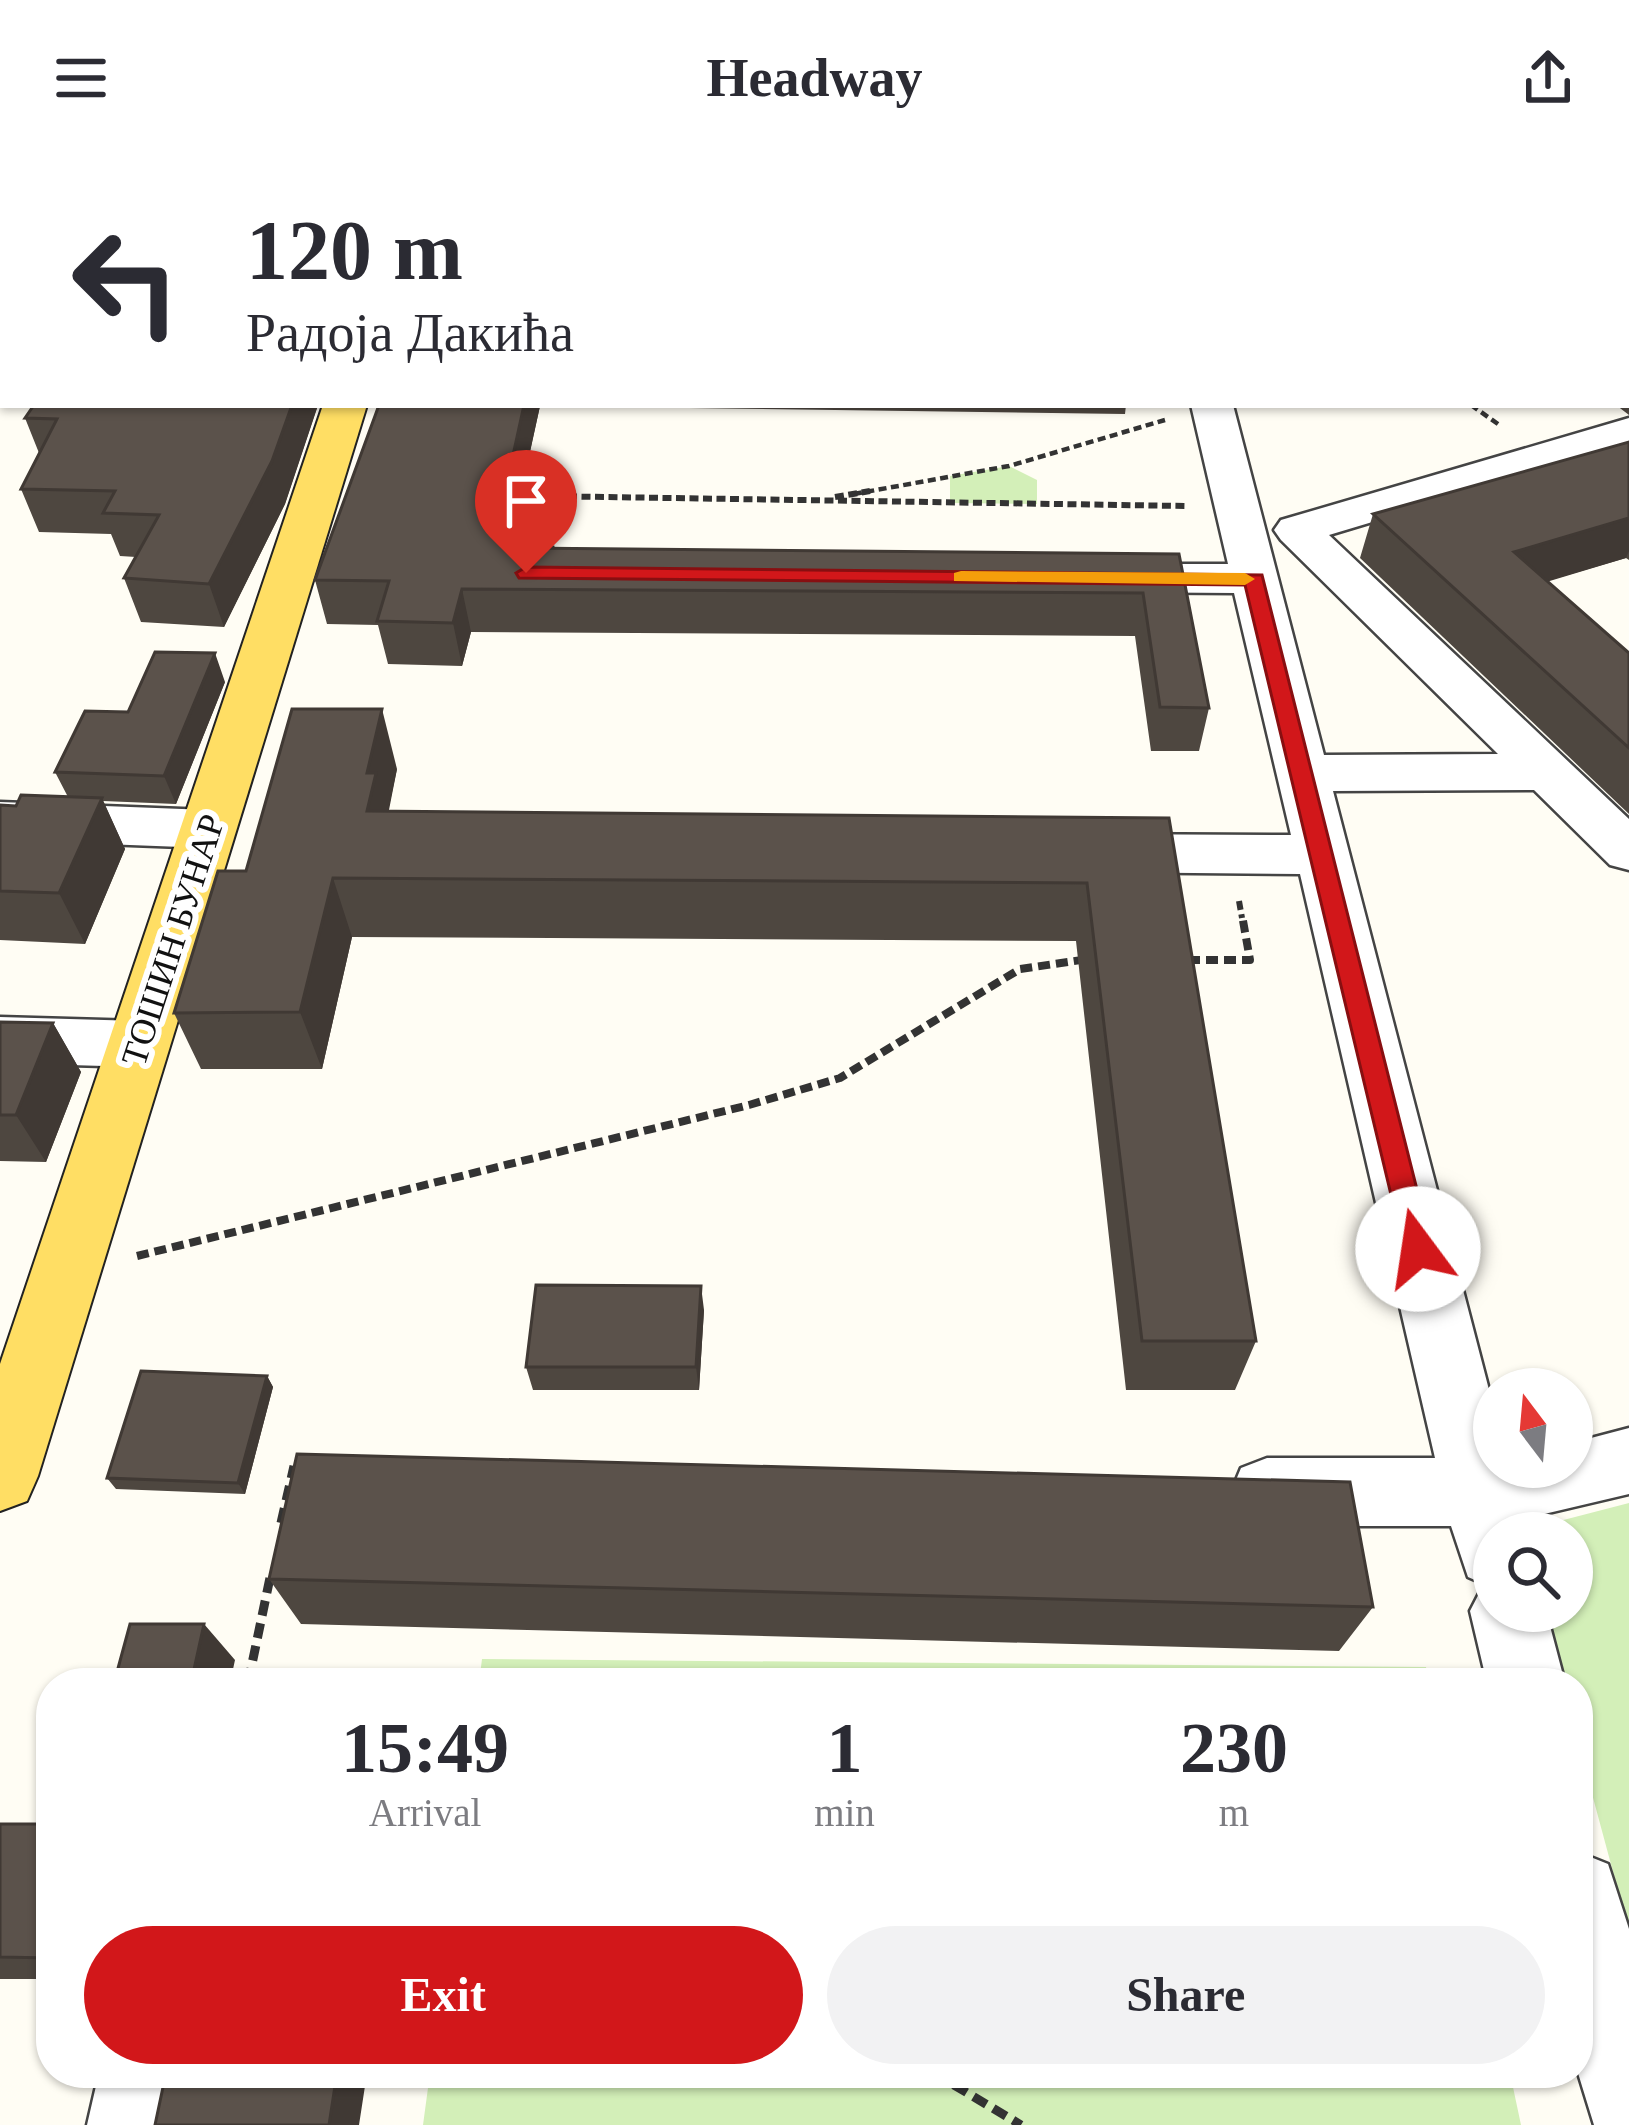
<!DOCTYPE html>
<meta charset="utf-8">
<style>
:root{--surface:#fff;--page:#f2f2f3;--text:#2b2b33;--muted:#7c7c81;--accent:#d2171a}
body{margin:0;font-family:"Times New Roman",serif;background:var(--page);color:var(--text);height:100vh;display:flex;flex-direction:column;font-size:45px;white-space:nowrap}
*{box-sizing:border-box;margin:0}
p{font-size:39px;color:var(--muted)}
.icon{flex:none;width:66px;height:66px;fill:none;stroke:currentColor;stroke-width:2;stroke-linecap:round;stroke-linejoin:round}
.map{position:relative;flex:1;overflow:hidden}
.drawer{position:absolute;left:36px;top:1512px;width:1557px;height:420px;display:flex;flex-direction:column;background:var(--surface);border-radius:48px;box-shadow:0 3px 9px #0004}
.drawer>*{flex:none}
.banner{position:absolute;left:0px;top:0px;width:1629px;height:252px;box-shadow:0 3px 9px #0004;background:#fff;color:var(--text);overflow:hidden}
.needle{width:78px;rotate:344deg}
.buttons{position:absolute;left:1473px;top:1212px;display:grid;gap:24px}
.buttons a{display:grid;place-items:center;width:120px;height:120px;border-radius:50%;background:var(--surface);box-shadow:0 3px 9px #0004;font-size:60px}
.pin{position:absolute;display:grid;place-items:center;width:102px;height:102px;color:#fff;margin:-123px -51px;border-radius:50% 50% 50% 0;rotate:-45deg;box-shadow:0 0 12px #0007}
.pin .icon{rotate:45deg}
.me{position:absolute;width:132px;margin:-66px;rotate:346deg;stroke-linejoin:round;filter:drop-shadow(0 0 9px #0008)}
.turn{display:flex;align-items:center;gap:42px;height:252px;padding:0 48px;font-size:54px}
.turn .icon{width:156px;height:156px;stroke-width:2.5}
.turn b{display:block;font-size:84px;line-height:102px}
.eta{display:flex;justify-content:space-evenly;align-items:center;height:204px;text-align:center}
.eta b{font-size:72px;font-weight:600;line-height:84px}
.primary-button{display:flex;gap:24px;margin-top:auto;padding:24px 48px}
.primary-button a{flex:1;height:138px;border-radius:72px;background:var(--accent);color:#fff;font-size:48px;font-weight:600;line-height:138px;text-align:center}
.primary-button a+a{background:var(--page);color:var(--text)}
header{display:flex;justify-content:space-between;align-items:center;height:156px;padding:0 48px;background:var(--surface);font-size:54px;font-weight:600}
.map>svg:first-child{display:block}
.green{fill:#d3efb8}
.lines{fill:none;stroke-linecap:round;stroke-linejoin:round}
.minor-casing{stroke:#444;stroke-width:5}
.major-casing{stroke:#222;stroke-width:4}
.path-far3{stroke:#333;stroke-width:4.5;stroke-dasharray:8 4.5;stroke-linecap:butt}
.path-far2{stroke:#333;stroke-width:6;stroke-dasharray:9 4.5;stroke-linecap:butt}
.path-far1{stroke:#333;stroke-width:8;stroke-dasharray:12 6;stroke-linecap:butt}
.path{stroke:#333;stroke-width:9;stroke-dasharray:15 8;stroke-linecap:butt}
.minor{fill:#fff;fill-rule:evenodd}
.major{fill:#ffde64;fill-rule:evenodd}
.wall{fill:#4e4740}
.shaded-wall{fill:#403934}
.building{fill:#5b524b;stroke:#403934;stroke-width:3}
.route{fill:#d2171a;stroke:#880f11;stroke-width:3}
.slow{fill:#f59e0b}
.labels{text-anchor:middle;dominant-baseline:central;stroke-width:12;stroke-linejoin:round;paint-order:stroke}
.street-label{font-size:36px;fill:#111;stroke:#fff}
</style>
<header><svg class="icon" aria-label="menu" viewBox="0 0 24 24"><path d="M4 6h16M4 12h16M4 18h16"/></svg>Headway<svg class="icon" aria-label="share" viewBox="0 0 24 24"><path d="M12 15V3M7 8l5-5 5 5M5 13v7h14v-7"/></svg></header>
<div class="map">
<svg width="1629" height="1969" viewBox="0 0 1629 1969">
<rect width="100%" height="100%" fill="#fffdf4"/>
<!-- green -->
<path class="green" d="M1009,310l28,14v24l-87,-1v-27z
M1629,1347v428l-51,-189v-59h-16l-19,-72h29v-78l-51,-2z
M482,1503l944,8 3,16h-950z
M430,1917h1080l11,52h-1098z"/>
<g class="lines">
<defs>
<path id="minor" d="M1387,0h38l2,3h-38z
M1626,5l3,1v23l-3,-1z
M0,111h3v24h-3z
M1191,249h42l91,350 174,-1 -217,-214 -7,-10 7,-10 348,-102v27l-300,90 300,284v51l-19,-5 -76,-75 -201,1 161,618v58h78v-24l57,-15v66l-106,25 3,14h-32v78h52l19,72h-78l-17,-72 14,-27 -16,-7 -17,-51h-184l-26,-10 -10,-24 10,-24 26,-10h168l-135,-584 -211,-2 -19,-5 -9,-14 9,-14 19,-5 202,1 -57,-242 -134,-1 -17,-4 -7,-10 7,-10 17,-4h128z
M0,646l208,8 19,6 8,13 -8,13 -19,6 -208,-8z
M0,861l139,4 21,6 9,17 -9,17 -21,6 -139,-4z
M1578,1696l30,12 21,65v196h-35l-16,-52z
M99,1917h88l-10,52h-90z"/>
<path id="major" d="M323,249h44l-329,1071 -11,25 -27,10v-147z"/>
</defs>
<!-- minor casing -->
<use href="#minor" class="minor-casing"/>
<!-- major casing -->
<use href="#major" class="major-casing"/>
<!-- path-far3 -->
<path class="path-far3" d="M1471,249l27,19
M854,338l155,-28 156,-46"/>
<!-- path-far2 -->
<path class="path-far2" d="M541,340l645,10
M835,341l35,-6
M550,398l11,-58
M1239,745l3,17"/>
<!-- path-far1 -->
<path class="path-far1" d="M1188,804h62l-8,-45
M137,1100l612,-151 91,-27 180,-109 68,-10"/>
<!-- path -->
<path class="path" d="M281,1367l13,-57
M248,1527l23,-110
M934,1917l87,52"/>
<!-- minor -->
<use href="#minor" class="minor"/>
<!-- major -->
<use href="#major" class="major"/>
</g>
<!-- wall -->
<path class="wall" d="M0,0l3,3v86h-3z
M1429,0h195l2,3h-193z
M1629,145v114l-13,-10h10v-103z
M34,249h284l-33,99 -61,123 -83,-5 -17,-44 12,-21 -16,-1 -9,-22 -72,-2 -18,-43 18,-36 -14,-35z
M379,249h747l-1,9 -585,-8 -12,54 20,43 -7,45 638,6 30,154 -10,43h-48l-16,-115 -664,-4 -9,34 -74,-2 -10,-39 -51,-1 -12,-44z
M1629,286v118l-3,-2 -79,23 82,72v161l-269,-256 13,-44z
M225,526l-49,122 -73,-3 22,48 -40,95 -85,-4v-135l16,1 52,-9 -13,-25 73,-60z
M397,613l-9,42 781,7 87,523 -21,49h-109l-50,-449 -724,-4 -30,132h-121l-27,-56 72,-142z
M0,866l53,1 28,49 -35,90 -46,-1z
M704,1154l-5,80h-166l-7,-23z
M267,1220l6,11 -28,107 -129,-5 -9,-11z
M269,1423l1104,28 -34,44 -1038,-27z
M0,1668h51v155h-51z"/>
<!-- shaded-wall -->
<path class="shaded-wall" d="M505,0h19l-1,3h-19z
M292,249h26l-33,99 -61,123 -15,-43z
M524,249l16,1 -21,97 -7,-43z
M541,304l7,43 -8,52 -31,4 -18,-29z
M1629,362v33l-3,7 -129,39 17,-45z
M462,433l9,43 -9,34 -9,-43z
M215,497l10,29 -49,122 -12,-28z
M382,553l15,60 -9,46 -21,-4v-38z
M102,642l23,51 -40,95 -26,-51z
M333,722l19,59 -30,132 -22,-57z
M53,867l28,49 -35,90 -30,-47z
M701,1130l3,24 -5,80 -3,-23z
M267,1220l6,11 -28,107 -7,-11z
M204,1468l31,36 -5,23h-39z
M337,1917h30l-8,52h-30z"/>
<!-- building -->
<path class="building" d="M0,0h505l-1,3h-501v45h-3z
M986,0h67v3h-66z
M1541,0h83l5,4 -84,-1z
M1629,145v56l-3,-2v-53z
M34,249h258l-20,56 -63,123 -85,-6 35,-63 -56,-2 12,-22 -94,-2 36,-70 -32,-1z
M379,249h145l-12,55h29l-8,51 -31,4 -11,15 10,14 19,4 659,6 30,154 -49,-1 -17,-114 -681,-4 -9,34 -76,-2 12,-40 -74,-1z
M1629,286v76l-115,34 115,101v95l-256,-234z
M155,496l60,1 -51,123 -109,-4 30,-61 43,1z
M292,553h90l-15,64h9l-9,38 802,7 87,523h-114l-55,-458 -754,-5 -33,134 -126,1 44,-142h28z
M21,639l81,3 -43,95 -59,-2v-86l16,1z
M0,866l53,1 -37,92h-16z
M536,1129l165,1 -5,81h-170z
M141,1215l126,5 -29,107 -131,-5z
M297,1298l1053,28 23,125 -1104,-28z
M130,1468h74l-13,59h-77z
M0,1668h51v134l-51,-1z
M166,1917h171l-8,52h-174z"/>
<!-- route -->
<path class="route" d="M526,411l736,8 170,674 -4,8h-20l-4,-8 -159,-664 -726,-7 -3,-5z"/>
<!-- slow -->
<path class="slow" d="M961,415l284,2 10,6 -10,6 -291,-4v-8z"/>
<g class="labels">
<!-- street labels -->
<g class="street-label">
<text transform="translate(173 784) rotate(-72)">ТОШИН БУНАР</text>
</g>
</g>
</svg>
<div class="buttons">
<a><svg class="needle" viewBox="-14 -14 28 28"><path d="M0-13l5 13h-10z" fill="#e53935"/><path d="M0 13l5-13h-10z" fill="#7c7c81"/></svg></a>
<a><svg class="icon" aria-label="search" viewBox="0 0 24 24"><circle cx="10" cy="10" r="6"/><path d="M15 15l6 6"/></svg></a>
</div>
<div class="pin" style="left:526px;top:417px;background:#d93025"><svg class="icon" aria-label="arrive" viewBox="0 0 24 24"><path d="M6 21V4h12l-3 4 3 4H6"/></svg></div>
<svg class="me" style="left:1418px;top:1093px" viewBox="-20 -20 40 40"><circle r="19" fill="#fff"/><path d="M0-13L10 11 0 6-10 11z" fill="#d2171a"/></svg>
<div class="banner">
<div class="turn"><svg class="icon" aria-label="left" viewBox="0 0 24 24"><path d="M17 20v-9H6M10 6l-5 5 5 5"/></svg><div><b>120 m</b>Радоја Дакића</div></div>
</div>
<section class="drawer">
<div class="eta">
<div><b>15:49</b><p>Arrival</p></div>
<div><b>1</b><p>min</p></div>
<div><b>230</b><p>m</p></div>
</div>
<div class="primary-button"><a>Exit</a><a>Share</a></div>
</section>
</div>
